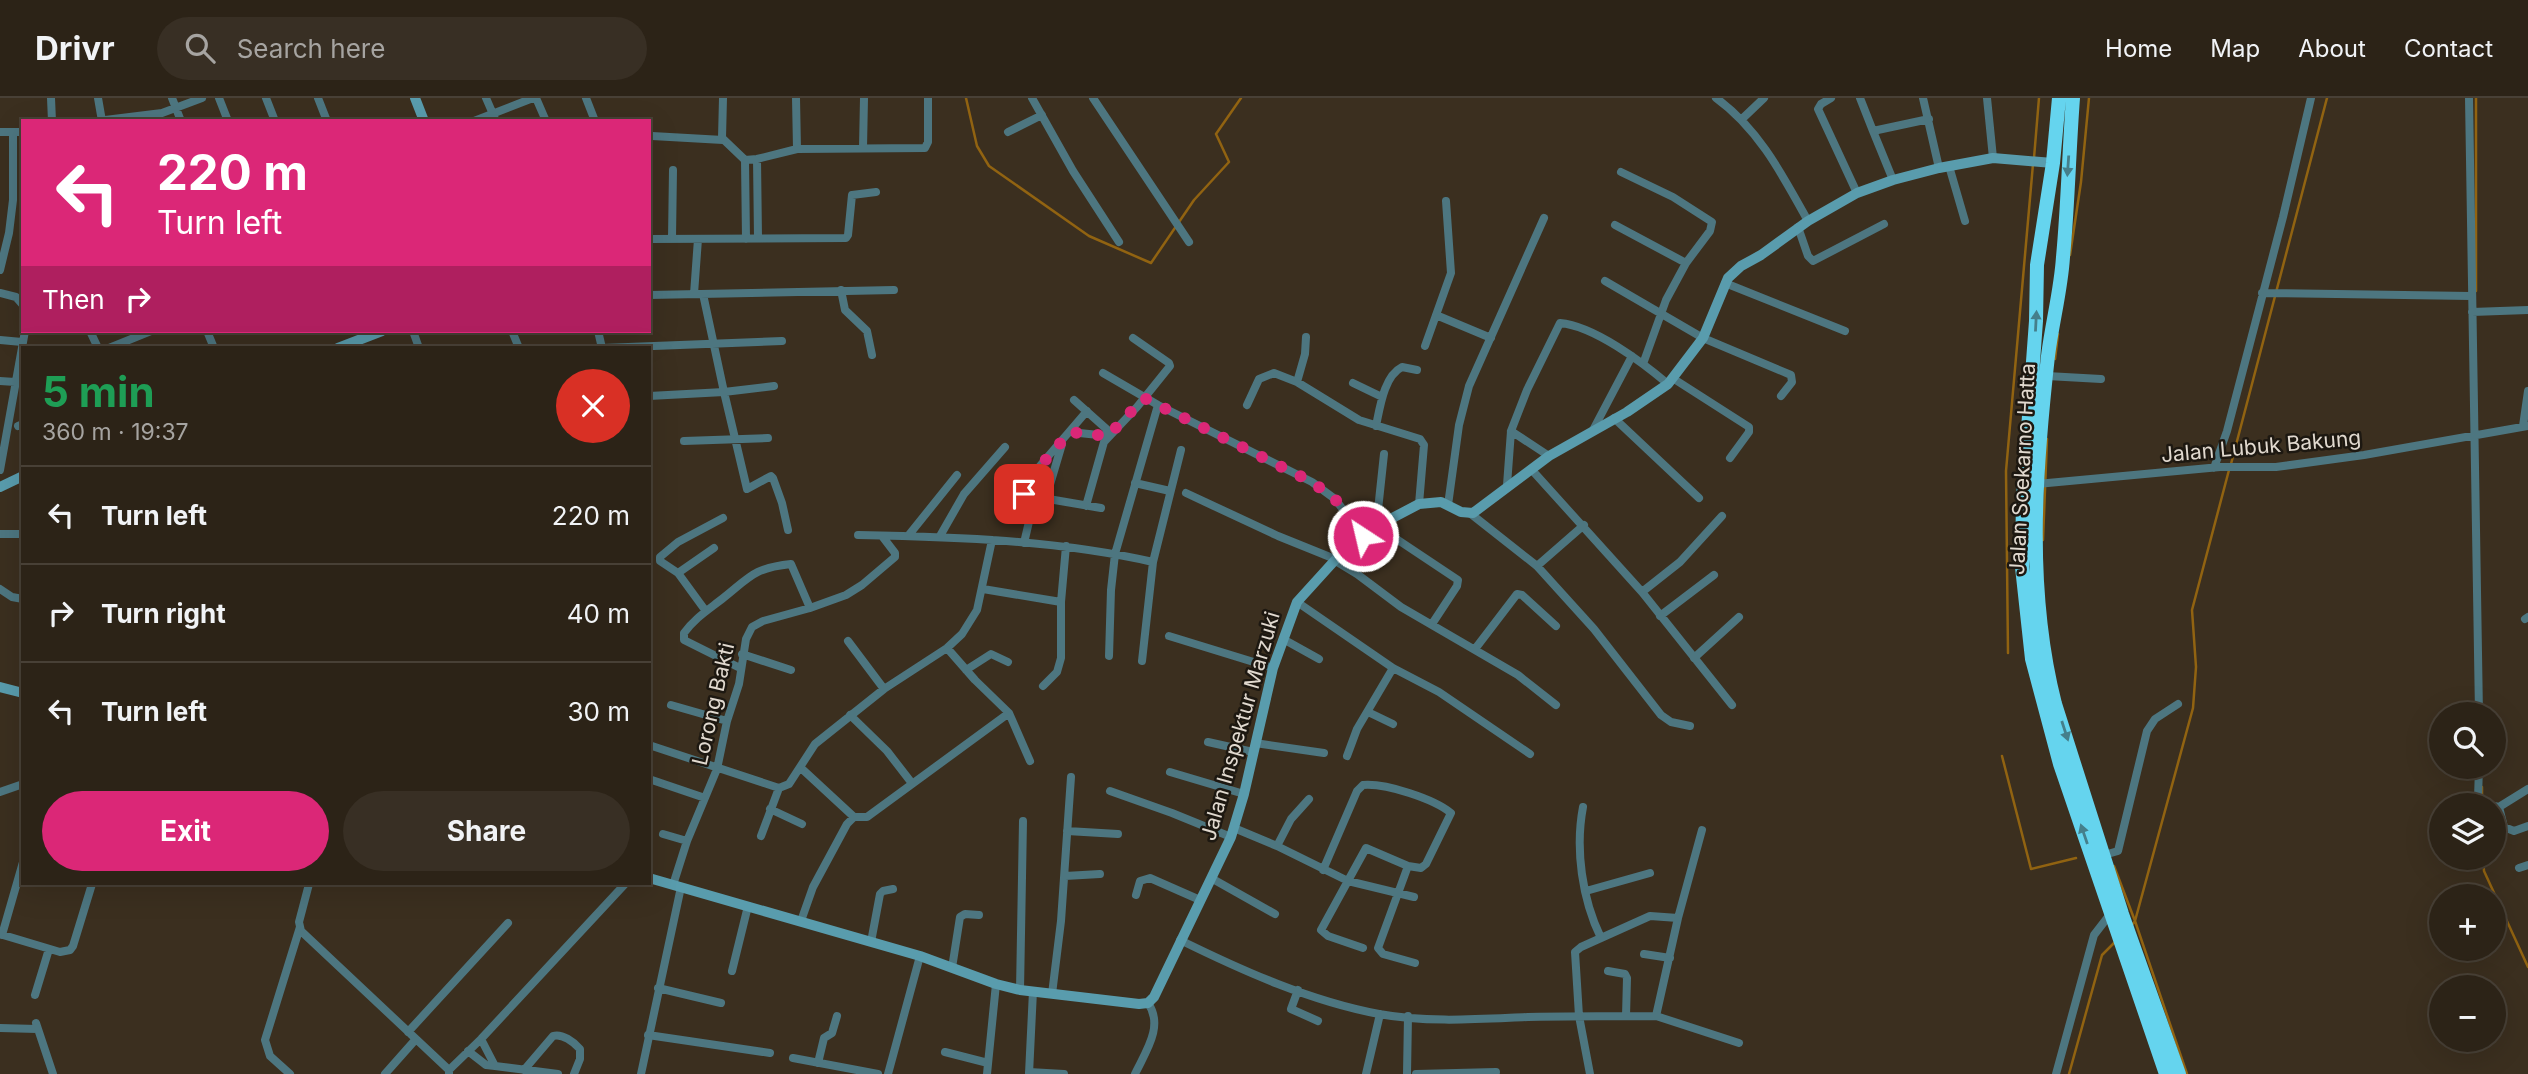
<!DOCTYPE html>
<meta charset="utf-8">
<style>
:root{--surface:#2c2317;--page:#382f24;--text:#f1f3f6;--muted:#a6a4a1;--line:#484036;--accent:#db2777}
body{margin:0;font-family:Inter,sans-serif;background:var(--page);color:var(--text);height:100vh;display:flex;flex-direction:column;font-size:26px;white-space:nowrap}
*{box-sizing:border-box;margin:0}
p{font-size:23px;color:var(--muted)}
.icon{flex:none;width:38px;height:38px;fill:none;stroke:currentColor;stroke-width:2;stroke-linecap:round;stroke-linejoin:round}
.map{position:relative;flex:1;overflow:hidden}
.details{position:absolute;left:21px;top:248px;width:630px;height:539px;display:flex;flex-direction:column;background:var(--surface);border-radius:0px;box-shadow:0 7px 28px #0002,0 0 0 2px var(--line)}
.details>*{flex:none}
.guide{position:absolute;left:21px;top:21px;width:630px;height:214px;border-radius:0px;box-shadow:0 7px 28px #0002,0 0 0 2px var(--line);background:#db2777;color:#fff;overflow:hidden}
.buttons{position:absolute;left:2429px;top:604px;display:grid;gap:14px}
.buttons a{display:grid;place-items:center;width:77px;height:77px;border-radius:50%;background:var(--surface);box-shadow:0 7px 28px #0002,0 0 0 2px var(--line);font-size:35px}
.pin{position:absolute;display:grid;place-items:center;width:60px;height:60px;color:#fff;margin:-30px;border-radius:14px;box-shadow:0 4px 10px #0006}
.me{position:absolute;width:77px;margin:-38px;rotate:325deg;stroke-linejoin:round;filter:drop-shadow(0 0 5px #0008)}
.turn{display:flex;align-items:center;gap:24px;height:147px;padding:0 21px;font-size:32px}
.turn .icon{width:91px;height:91px;stroke-width:2.5}
.turn b{display:block;font-size:49px;line-height:60px}
.then{display:flex;align-items:center;height:66px;padding:0 21px;background:#0003;gap:14px;font-size:26px}
.round{display:grid;place-items:center;flex:none;width:74px;height:74px;border-radius:37px;background:var(--page)}
.headline{display:flex;align-items:center;justify-content:space-between;height:119px;padding:0 21px}
h1{font-size:42px;font-weight:700;line-height:52px;color:#1e9e55}
.action{display:flex;gap:14px;margin-top:auto;padding:14px 21px}
.action a{flex:1;height:80px;border-radius:42px;background:var(--accent);color:#fff;font-size:28px;font-weight:700;line-height:80px;text-align:center}
.action a+a{background:var(--page);color:var(--text)}
ul{padding:0;list-style:none}
li{display:flex;align-items:center;gap:21px;height:98px;padding:0 21px;border-top:2px solid var(--line)}
li div{flex:1}
li b{display:block;font-size:26px}
li em{font-style:normal}
header{display:flex;align-items:center;gap:42px;box-sizing:border-box;height:98px;padding:0 35px;background:var(--surface);border-bottom:2px solid var(--line)}
header strong{font-size:33px}
nav{display:flex;gap:38px;margin-inline-start:auto;font-size:24px}
.search{width:490px;height:63px;background:var(--page);display:flex;align-items:center;gap:18px;box-sizing:border-box;padding:0 24px;border-radius:38px;color:var(--muted);font-size:26px}
.map>svg:first-child{display:block}
.lines{fill:none;stroke-linecap:round;stroke-linejoin:round}
.stream{stroke:#916311;stroke-width:2.5}
.street{stroke:#4d7680;stroke-width:8}
.secondary{stroke:#599cad;stroke-width:10}
.highway{stroke:#65d4ee;stroke-width:14}
.oneway{fill:#457f8b}
.route{stroke:#db2777;stroke-width:12;stroke-dasharray:0 21.6}
.labels{text-anchor:middle;dominant-baseline:central;stroke-width:5;stroke-linejoin:round;paint-order:stroke}
.street-label{font-size:21px;fill:#e1d9cf;stroke:#1d1811}
</style>
<header>
<strong>Drivr</strong>
<div class="search"><svg class="icon" aria-label="search" viewBox="0 0 24 24"><circle cx="10" cy="10" r="6"/><path d="M15 15l6 6"/></svg>Search here</div>
<nav><a>Home</a><a>Map</a><a>About</a><a>Contact</a></nav>
</header>
<div class="map">
<svg width="2528" height="976" viewBox="0 0 2528 976">
<rect width="100%" height="100%" fill="#3b2f1f"/>
<g class="lines">
<!-- stream -->
<path class="stream" d="M966,0l11,48 12,20 100,70 62,27 43,-63 35,-38 -13,-28 25,-36
M2476,0v193
M2034,60l5,-60
M2070,157l11,-73 8,-84
M2055,261l3,-25
M2231,366l96,-366
M2043,442l4,-101
M2008,555l-2,-182 27,-307
M2002,658l29,113 45,-11
M2482,689v15
M2483,760l1,13 44,96
M2114,768l21,55 52,153
M2132,827l3,-4 58,-213 3,-41 -4,-57 37,-140
M2069,976l33,-119 13,-13"/>
<!-- street -->
<path class="street" d="M51,0l1,23
M98,0l4,23
M172,0l9,23
M219,0l9,23
M266,0l9,23
M318,0l9,23
M486,0l10,23
M536,0l10,23
M586,0l9,23
M723,0l-1,40 23,22 12,-1 40,-10 128,-1 3,-6v-44
M796,0l1,51
M1032,0l41,73 46,71
M1093,0l96,144
M1716,0c43,31 67,78 92,123
M1831,0l-10,6 -3,5 39,84
M1860,0l13,33
M1923,0l16,70
M1987,0l6,60
M2469,0l10,616
M1742,21l22,-21
M97,23l65,-8 40,-15
M474,23l59,-23
M0,34h23
M1008,34l34,-17
M652,38l71,4
M863,50l1,-50
M757,61l1,79
M745,62l1,79
M1949,68l16,55
M1621,74l52,25 39,25 -2,9 -24,32 -20,37 -23,64
M1893,82l-20,-49 56,-12
M1615,127l71,38
M1798,129l10,29 5,5 71,-37
M672,140l1,-68
M649,141l197,-1 2,-3 4,-40 24,-3
M0,172l9,-37 4,-33v-67
M1605,183l98,57 88,37 1,7 -11,14
M1725,185l120,48
M841,192l4,20 22,21 5,24
M0,195l16,4 7,8
M2262,195l209,3
M694,196l4,-55
M649,197l245,-5
M2472,214l56,-2
M1436,217l55,23
M90,233l8,17
M207,233l7,17
M413,233l6,17
M512,233l7,17
M598,233l4,17
M0,242l22,2
M1425,248l26,-73 -5,-72
M109,250l42,-17
M602,250l180,-7
M1103,275l55,32 154,77 23,17 28,37
M2047,278l54,3
M22,281h1
M1674,281l75,48v5l-19,26
M0,283l15,1
M1297,284l8,-28 1,-17
M1353,285l29,14
M774,288l-50,6 23,97 24,-13 2,2 9,25 6,27
M649,298l75,-4 -21,-98
M1074,302l37,33
M1247,307l12,-26 15,-6 23,9 62,38 61,19 4,6 -5,59
M1087,313l-60,70 -5,9 9,6 70,12
M1614,320l85,80
M18,328l5,-2
M1376,328c4,-19 8,-50 26,-59l15,3
M2523,328l5,-35
M1593,332l39,-74
M1511,333l38,25
M1070,334l38,4
M684,343l84,-3
M1384,356l-6,56 7,12
M2214,370l13,-37 56,-214 28,-119
M1531,371l111,123 90,113
M0,372l25,-139
M1135,385l35,8
M2037,386l183,-17h56l88,-12 164,-29
M1507,387l4,-54 16,-41 33,-67c34,3 82,39 108,61
M1186,395l92,43 57,23
M1046,400l16,-54
M1448,407l11,-80 10,-39 75,-168
M1086,408l18,-64 33,-35 33,-41 -1,-3 -36,-25
M1471,416l66,52 57,63 67,86 10,7 19,4
M1377,428l81,54 -1,6 -25,38
M0,436h23
M858,437c99,2 198,5 295,27
M908,438l49,-61
M940,438l24,-42 41,-47
M1024,445l11,-47
M1334,462l23,14 44,33 117,68 38,30
M1537,468l47,-41
M678,475l36,-25
M0,491l12,8 11,2
M983,491l78,13
M1642,494l38,-30 42,-46
M1297,504l96,66 46,24 91,62
M705,512l-27,-37 -18,-12v-4l18,-15 45,-24
M1660,518l54,-41
M2525,521l3,-2
M1169,538l104,32
M1283,541l36,20
M848,543l36,48
M947,550l28,32 34,33 21,48
M1475,551l42,-55 5,1 34,31
M742,556l49,16
M1109,558l2,-66 4,-36 43,-149
M1694,560l45,-41
M1142,563l11,-99 28,-112
M740,570l-56,-28v-7c11,-15 24,-23 38,-34 28,-22 31,-31 69,-35l19,44
M966,572l25,-16 17,8
M1043,588l14,-14 4,-14v-56l5,-56
M671,607l56,16
M1368,614l25,12
M850,617l37,36 24,31
M23,627v26
M1208,644l45,10
M1255,645l69,10
M649,647l130,43 10,-4 26,-40 69,-55 63,-41 15,-14 15,-24 15,-70
M1347,658l10,-27 36,-61
M2479,668l-1,33 3,5 4,1
M801,670l53,49
M1170,674l74,22
M649,681l56,19
M1110,693l62,22 59,24
M0,694l23,-8
M2494,708l5,1 29,-18
M1583,709c-8,42 -1,92 18,131
M2499,709l5,20 10,4 14,-5
M770,711l32,15
M1234,730l43,18 71,35 66,16
M1067,733l51,3
M663,736l24,7
M761,738l18,-48
M1277,748l14,-27 18,-20
M2104,757l14,-4 29,-120 8,-12 23,-15
M2519,770l9,-3
M1323,772l34,-79 6,-6c23,-2 71,14 88,28l-25,51 -5,4 -13,-2
M1065,778l35,-2
M1211,780l64,36
M309,786l-10,38 2,9 148,139
M673,787l14,-44 30,-72 10,-48 12,-37 7,-45 6,-12 11,-6 47,-13 36,-13 16,-10 33,-28v-4l-13,-17
M1586,793l64,-18
M1136,797l4,-14 10,-3 50,22
M801,823l12,-34 34,-63 7,-7h13l142,-104
M0,836l60,18 10,-2 3,-4 19,-62
M2,837l21,-73
M1180,842c63,31 130,61 199,74 49,9 101,5 149,3 43,-1 86,-1 128,-1l22,-98 24,-88
M871,844l9,-48 3,-3 10,-2
M1363,850l-35,-12 -7,-6 45,-82 42,18 -30,82 5,6 32,9
M1644,856l26,4
M952,870l8,-51 5,-3 14,1
M732,873l16,-65
M1608,873l17,3 2,4 -1,38
M658,890l63,15
M1020,892l3,-169
M1298,892l-7,19 27,12
M1052,896l9,-73 10,-144
M35,897l14,-46
M1656,918l83,27
M36,925l17,51
M0,930l37,1
M408,934l100,-109
M648,937l122,18
M481,941l14,27 63,8
M468,953l18,14 9,1
M945,954l43,11
M793,960l85,16
M818,965l6,-25 8,-5 5,-17
M524,972l29,-34c9,-3 21,6 27,13v10l-6,15
M1029,974l35,2
M290,976l-20,-18 -5,-16 35,-113
M385,976l31,-35
M449,976v-4l32,-31 144,-155
M641,976l40,-187
M888,976l32,-118
M987,976l9,-90
M1029,976l4,-83
M1135,976c11,-23 29,-48 13,-71
M1366,976l14,-60
M1407,976l1,-58
M1416,976l80,-2
M1590,976l-11,-58 -4,-64 6,-5 69,-31 28,2
M2056,976l38,-139 17,-22"/>
<!-- secondary -->
<path class="secondary" d="M415,0l9,23
M338,250l44,-17
M0,389l23,-11
M0,589l23,6
M649,780l271,78 76,28 24,6 119,14 9,-1 6,-6 77,-160 13,-43 29,-126 24,-66 49,-54 31,-22 42,-22 22,-2 20,10 12,1 76,-57 78,-44 41,-28 35,-46 25,-60 13,-12 20,-11 47,-34 49,-28 36,-13 46,-12 54,-10 60,5"/>
<!-- highway -->
<path class="highway" d="M2059,0l-6,65 -16,102 -1,56 -13,176 -1,70 10,92 28,105 106,310
M2073,0c-4,53 -5,106 -10,159 -2,33 -11,66 -15,99 -13,116 -22,234 7,348l67,210 57,160"/>
</g>
<!-- one-way arrows -->
<defs><path id="oneway-solid" d="M-6-.8H1V-3.2L6.5 0L1 3.2V.8H-6Z" transform="scale(1.75)"/></defs>
<g class="oneway">
<use href="#oneway-solid" transform="translate(2068 68) rotate(94)"/>
<use href="#oneway-solid" transform="translate(2036 223) rotate(-87)"/>
<use href="#oneway-solid" transform="translate(2065 633) rotate(72)"/>
<use href="#oneway-solid" transform="translate(2084 736) rotate(-109)"/>
</g>
<g class="lines">
<!-- route -->
<path class="route" d="M1024,396l-2,-3 5,-10 43,-49 38,4 36,-38 168,84 23,17 28,37"/>
</g>
<g class="labels">
<!-- street labels -->
<g class="street-label">
<text transform="translate(2261 348) rotate(-5)">Jalan Lubuk Bakung</text>
<text transform="translate(2022 371) rotate(-87)">Jalan Soekarno Hatta</text>
<text transform="translate(713 606) rotate(-77)">Lorong Bakti</text>
<text transform="translate(1240 628) rotate(-74)">Jalan Inspektur Marzuki</text>
</g>
</g>
</svg>
<div class="buttons">
<a><svg class="icon" aria-label="search" viewBox="0 0 24 24"><circle cx="10" cy="10" r="6"/><path d="M15 15l6 6"/></svg></a>
<a><svg class="icon" aria-label="layers" viewBox="0 0 24 24"><path d="M12 4l9 5-9 5-9-5zM3 14l9 5 9-5"/></svg></a>
<a>+</a>
<a>−</a>
</div>
<div class="pin" style="left:1024px;top:396px;background:#d93025"><svg class="icon" aria-label="arrive" viewBox="0 0 24 24"><path d="M6 21V4h12l-3 4 3 4H6"/></svg></div>
<svg class="me" style="left:1363px;top:438px" viewBox="-20 -20 40 40"><circle r="17" fill="#db2777" stroke="#fff" stroke-width="3"/><path d="M0-11L8 9 0 5-8 9z" fill="#fff"/></svg>
<div class="guide">
<div class="turn"><svg class="icon" aria-label="left" viewBox="0 0 24 24"><path d="M17 20v-9H6M10 6l-5 5 5 5"/></svg><div><b>220 m</b>Turn left</div></div>
<div class="then">Then<svg class="icon" aria-label="right" viewBox="0 0 24 24"><path d="M7 20v-9h11M14 6l5 5-5 5"/></svg></div>
</div>
<section class="details">
<div class="headline"><div><h1>5 min</h1><p>360 m · 19:37</p></div><a class="round" style="background:#d93025;color:#fff"><svg class="icon" aria-label="close" viewBox="0 0 24 24"><path d="M6 6l12 12M18 6L6 18"/></svg></a></div>
<ul>
<li><svg class="icon" aria-label="left" viewBox="0 0 24 24"><path d="M17 20v-9H6M10 6l-5 5 5 5"/></svg><div><b>Turn left</b></div><em>220 m</em></li>
<li><svg class="icon" aria-label="right" viewBox="0 0 24 24"><path d="M7 20v-9h11M14 6l5 5-5 5"/></svg><div><b>Turn right</b></div><em>40 m</em></li>
<li><svg class="icon" aria-label="left" viewBox="0 0 24 24"><path d="M17 20v-9H6M10 6l-5 5 5 5"/></svg><div><b>Turn left</b></div><em>30 m</em></li>
</ul>
<div class="action"><a>Exit</a><a>Share</a></div>
</section>
</div>
